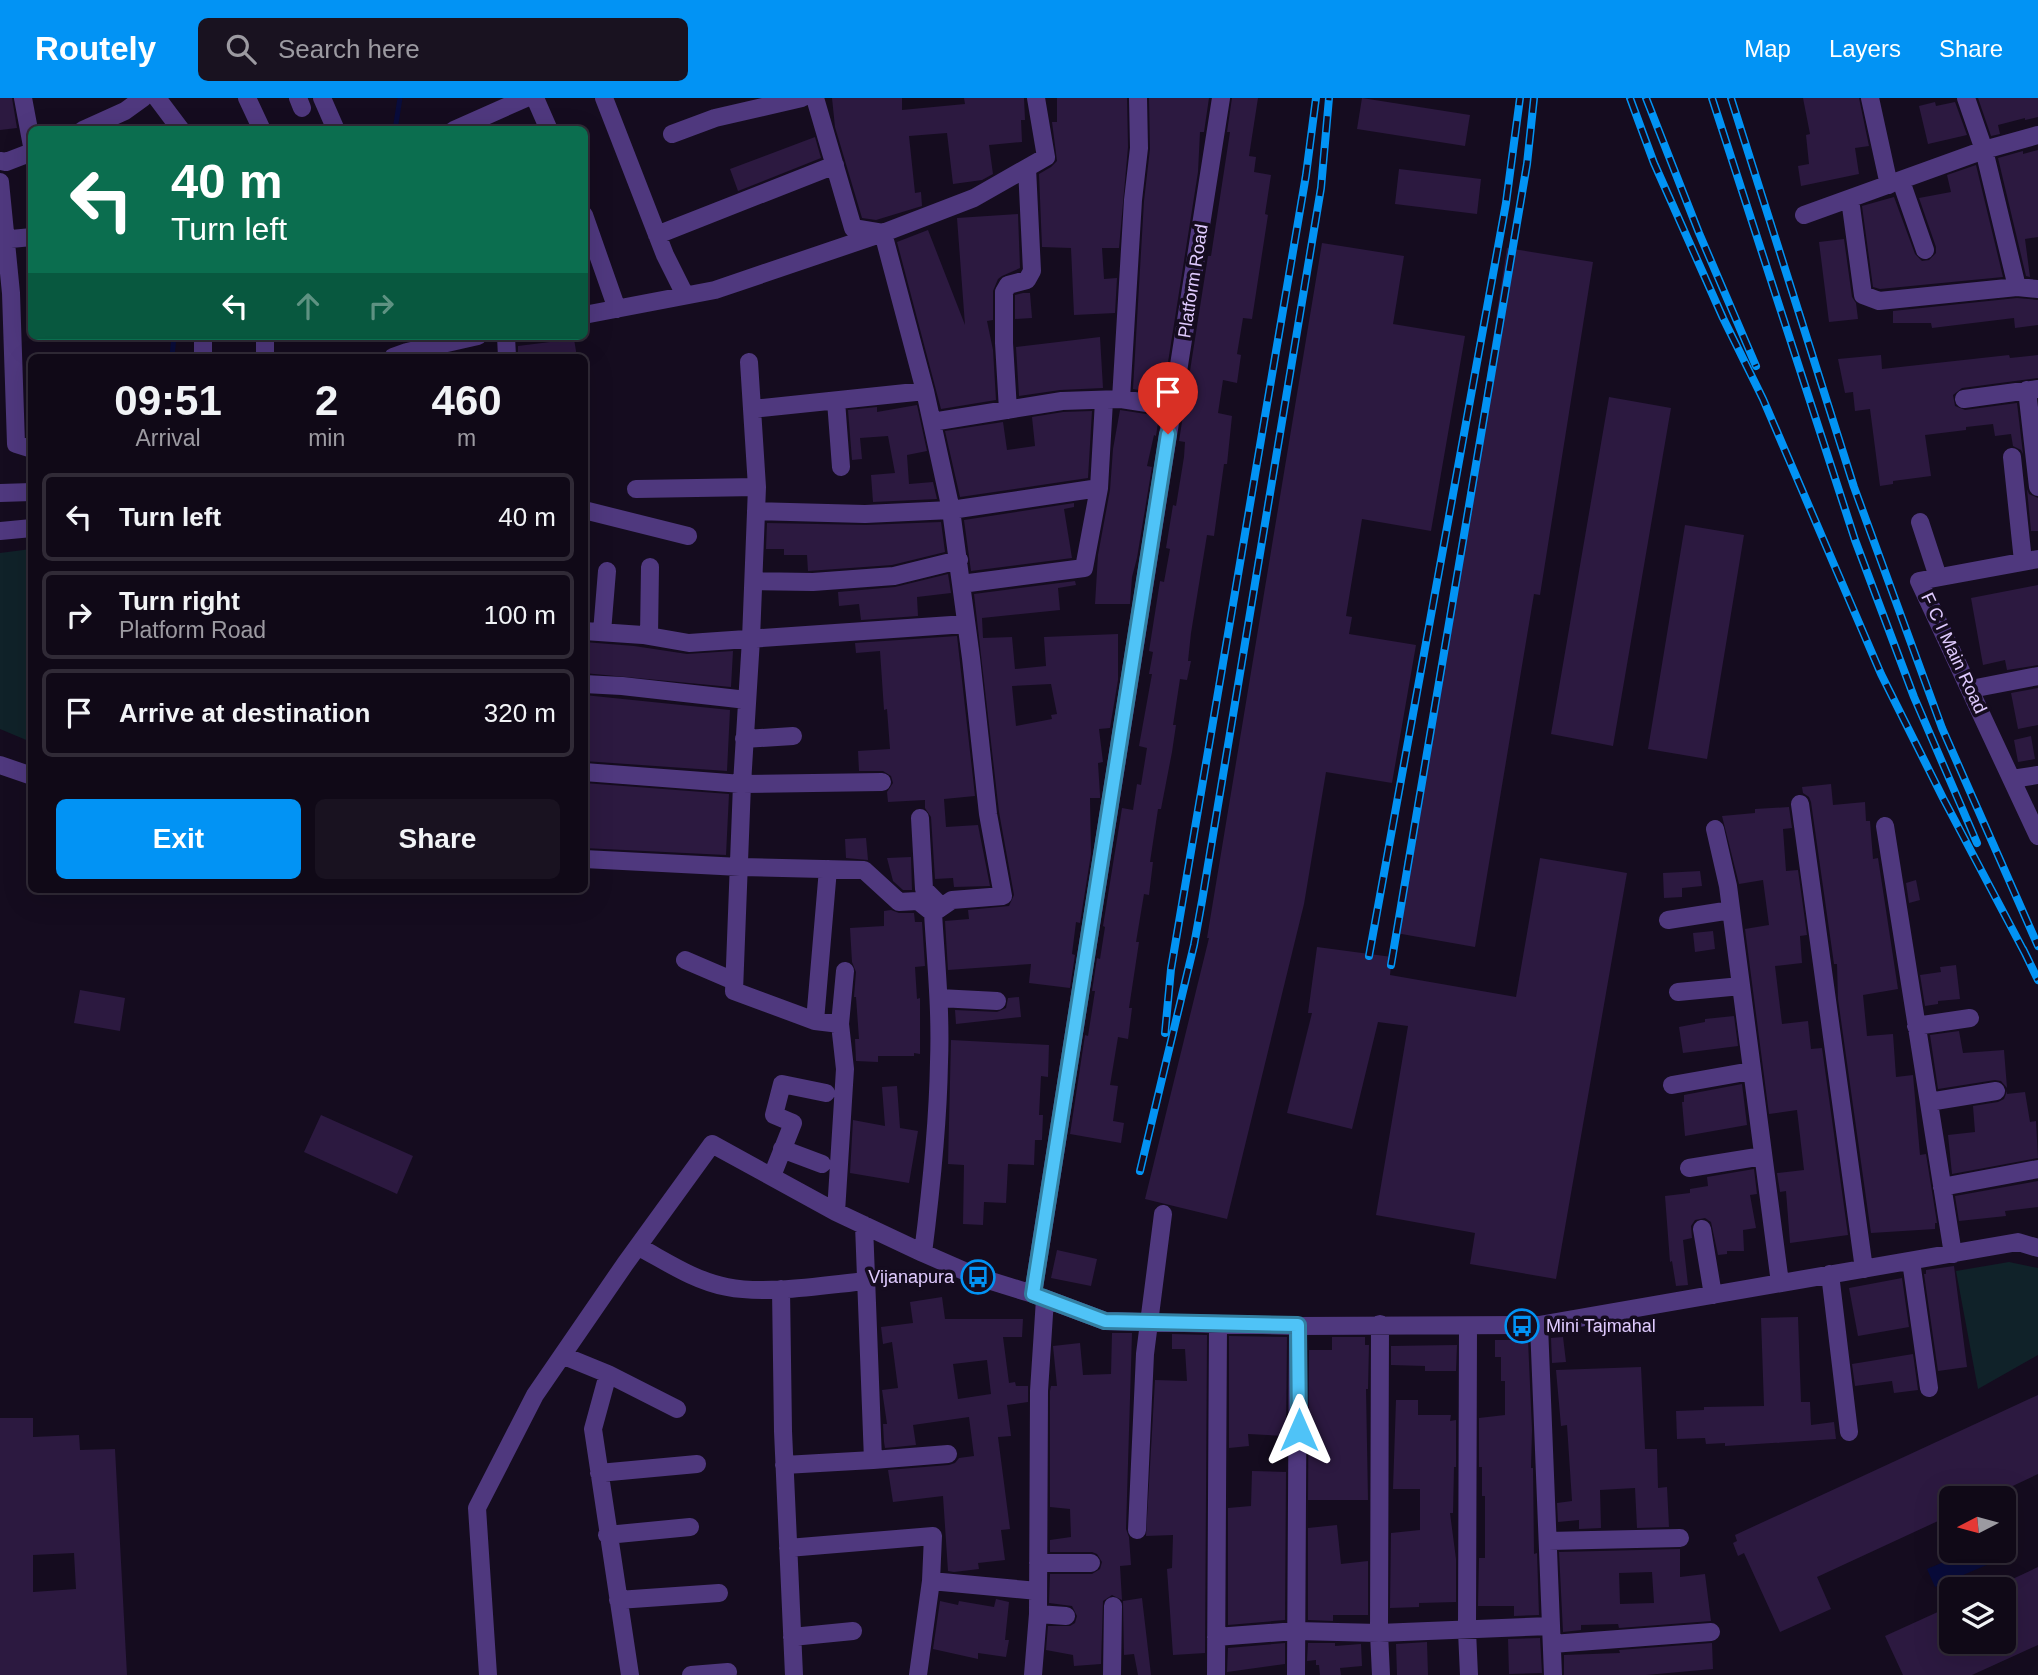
<!DOCTYPE html>
<style>
:root{--surface:#100917;--page:#191220;--text:#f1f3f6;--muted:#9c9aa1;--line:#302a36;--accent:#0293f4}
body{margin:0;font-family:Helvetica,sans-serif;background:var(--page);color:var(--text);height:100vh;display:flex;flex-direction:column;font-size:26px;white-space:nowrap}
*{box-sizing:border-box;margin:0}
p{font-size:23px;color:var(--muted)}
.icon{flex:none;width:38px;height:38px;fill:none;stroke:currentColor;stroke-width:2;stroke-linecap:round;stroke-linejoin:round}
.map{position:relative;flex:1;overflow:hidden}
.panel{position:absolute;left:28px;top:256px;width:560px;height:539px;display:flex;flex-direction:column;background:var(--surface);border-radius:10px;box-shadow:0 7px 28px #0002,0 0 0 2px var(--line)}
.panel>*{flex:none}
.top-card{position:absolute;left:28px;top:28px;width:560px;height:214px;border-radius:10px;box-shadow:0 7px 28px #0002,0 0 0 2px var(--line);background:#0b6e4f;color:#fff;overflow:hidden}
.needle{width:46px;rotate:264deg}
.controls{position:absolute;left:1939px;top:1388px;display:grid;gap:14px}
.controls a{display:grid;place-items:center;width:77px;height:77px;border-radius:10px;background:var(--surface);box-shadow:0 7px 28px #0002,0 0 0 2px var(--line);font-size:35px}
.pin{position:absolute;display:grid;place-items:center;width:60px;height:60px;color:#fff;margin:-72px -30px;border-radius:50% 50% 50% 0;rotate:-45deg;box-shadow:0 0 7px #0007}
.pin .icon{rotate:45deg}
.me{position:absolute;width:77px;margin:-38px;rotate:0deg;stroke-linejoin:round;filter:drop-shadow(0 0 5px #0008)}
.turn{display:flex;align-items:center;gap:24px;height:147px;padding:0 28px;font-size:32px}
.turn .icon{width:91px;height:91px;stroke-width:2.5}
.turn b{display:block;font-size:49px;line-height:60px}
.lanes{display:flex;align-items:center;height:66px;padding:0 28px;background:#0003;justify-content:center;gap:35px;direction:ltr}
.lanes .off{opacity:.35}
.eta{display:flex;justify-content:space-evenly;align-items:center;height:119px;text-align:center}
.eta b{font-size:42px;font-weight:600;line-height:49px}
.button{display:flex;gap:14px;margin-top:auto;padding:14px 28px}
.button a{flex:1;height:80px;border-radius:10px;background:var(--accent);color:#fff;font-size:28px;font-weight:600;line-height:80px;text-align:center}
.button a+a{background:var(--page);color:var(--text)}
ul{padding:0;list-style:none}
li{display:flex;align-items:center;gap:21px;height:88px;margin:0 14px 10px;padding:0 14px;border:4px solid var(--line);border-radius:10px}
li div{flex:1}
li b{display:block;font-size:26px}
li em{font-style:normal}
header{display:flex;align-items:center;gap:42px;box-sizing:border-box;height:98px;padding:0 35px;background:var(--accent);color:#fff}
header strong{font-size:33px}
nav{display:flex;gap:38px;margin-inline-start:auto;font-size:24px}
.search{width:490px;height:63px;background:var(--page);display:flex;align-items:center;gap:18px;box-sizing:border-box;padding:0 24px;border-radius:10px;color:var(--muted);font-size:26px}
.map>svg:first-child{display:block}
.green{fill:#102229}
.water{fill:#090c3b}
.lines{fill:none;stroke-linecap:round;stroke-linejoin:round}
.stream{stroke:#090c3b;stroke-width:5}
.building{fill:#2c1940;fill-rule:evenodd}
.minor{stroke:#4f387e;stroke-width:18}
.rail-casing{stroke:#0293f4;stroke-width:8}
.rail{stroke:#150c1f;stroke-width:5;stroke-dasharray:16;stroke-linecap:butt}
.route-casing{stroke:#337fa1;stroke-width:18}
.route{stroke:#4fc3f7;stroke-width:12}
.labels{text-anchor:middle;dominant-baseline:central;stroke-width:7;stroke-linejoin:round;paint-order:stroke}
.street-label{font-size:18px;fill:#e0cbff;stroke:#150c1f}
.poi-label{font-size:18px;fill:#e0cbff;stroke:#150c1f;text-anchor:end}
</style>
<header>
<strong>Routely</strong>
<div class="search"><svg class="icon" aria-label="search" viewBox="0 0 24 24"><circle cx="10" cy="10" r="6"/><path d="M15 15l6 6"/></svg>Search here</div>
<nav><a>Map</a><a>Layers</a><a>Share</a></nav>
</header>
<div class="map">
<svg width="2038" height="1577" viewBox="0 0 2038 1577">
<rect width="100%" height="100%" fill="#150c1f"/>
<!-- green -->
<path class="green" d="M31,451h1l-1,193 -31,-13v-176z
M2009,1164l29,6v87l-60,34 -22,-118z"/>
<!-- water -->
<path class="water" d="M1970,1453h21l5,10 -61,26 -8,-18z"/>
<g class="lines">
<!-- stream -->
<path class="stream" d="M395,32l5,-32
M172,259l2,-21"/>
</g>
<!-- building -->
<path class="building" d="M0,0h12l5,30 -17,2z
M832,0h70v12l63,-6 -1,-6h60l1,22h-4l1,22 -33,3 4,29 -11,6 -29,4 -6,-51 -38,3 6,57 6,-1 1,14 -46,14 -14,-2 -27,-91z
M1057,0h70l1,49 -9,101h-17l2,31 13,-1 -2,35 -41,2 -3,-67 -29,-1 -3,-73 12,-7 6,-6 -5,-39h5z
M1149,0h60l-5,34h-4l-2,40 -35,222 -30,-5 11,-188 6,-52z
M1232,0h26l-9,58 7,1 -2,15 17,3 -6,39 3,1 -16,104 -9,-1 -6,36 4,1 -4,28 -14,-3 -5,33 14,3 -5,48h-3l-10,72 -7,-1 -16,98 -3,28h3l-4,19 -7,-1 -7,46h3l-4,27 -11,57h-3l-8,53h3l-4,33 -5,-1 -8,48h3l-10,66h3l-4,31 -10,-2 -8,48 8,1 -5,35 11,2 -3,20 -51,-9 15,-99 3,1 7,-45h-3l5,-33 3,1 5,-32 -2,-1 19,-118 11,2 4,-26 4,1 6,-37 -8,-2 13,-72h-3l4,-22 -4,-1 11,-70 4,1 6,-33 -4,-1 7,-43 3,1 8,-49 1,-15 -6,-1 29,-185h3l19,-124h-3z
M1362,0l108,17 -5,31 -108,-17z
M1803,0h56l10,48 -14,2 4,26 -58,12 -3,-20 11,-2 -3,-29 4,-1z
M1978,0h60v19l-13,3v-2l-27,7 2,9 -9,2z
M1935,4l1,4 19,-4 12,33 -39,9 -9,-38z
M815,39l6,21 -83,33 -8,-22z
M2038,52v87l-13,2 5,38 -4,-1 -28,-118 25,-7v3z
M1976,67l27,112 -123,12 -7,-2 -11,-81 32,-9 21,57 7,7 7,-1 7,-7v-6l-17,-49 32,-6 -4,-17z
M1399,71l82,10 -4,35 -82,-10z
M1018,116l2,54 -18,8 -4,3 -5,12v29l-6,1 6,29 3,50 -55,9 -44,-167 31,-12 37,95 -8,-107z
M1844,141l8,58 4,6 2,16 -29,3 -10,-80z
M1322,145l82,13 -11,68 72,12 -34,195 -69,-12 -16,97 6,1 -3,17 67,11 -24,138 -66,-11 -22,132 -77,315 -82,-20 64,-261h-2z
M1507,150l86,14 -53,333 -6,-1 -59,353 -79,-14 59,-351z
M1023,195h7l2,25 -17,1v-24z
M2017,200l21,2v25l-23,3 -1,-10 -82,10 -1,-5h-38v-12z
M1100,239l3,51 -43,2 -41,6 -3,-49z
M574,241l3,18h-59v-11z
M1881,257l1,14 127,-14 1,3 28,-3v23l-76,10 -9,7 2,11 10,4 52,-7 6,51 -2,-4 -8,-4 -2,-12 -16,2 -2,-12 -27,3v3l-41,5 6,41 -38,5v3l-13,2 -10,-77 -15,2 -2,-19 -8,1 -7,-34z
M1609,299l62,11 -58,338 -62,-12z
M917,307l10,46 -20,4 2,29 24,-2 4,17 -64,3 -2,-27 24,-2 -7,-37 -28,2 2,21 -10,1 -4,-50 29,-3v5z
M1120,312l39,6 -3,20 -2,-1 -7,31 5,1 -15,91 -5,19 -2,27h-35l3,-49 12,-65 3,-41z
M1092,313l-4,67 -128,19 -15,-66 58,-9 4,28 28,-4 -3,-29 31,-5z
M2027,391l2,5 9,4v33h-7z
M1074,405v4l-10,2 8,49 -101,13 -7,-51z
M941,424l4,30 -53,13 -84,6 -1,-16h-23v-6h-18l1,-26 99,2z
M1685,427l59,10 -37,224 -59,-10z
M948,476l3,19 -34,4 1,19 -57,4 -2,-16 -20,2 -1,-14 57,-5z
M1075,483l1,4 -18,3 2,22 -78,8 1,20 29,-1 3,32 31,-3 -2,-29 74,-3v46l-8,48 -11,1 4,33 -5,1 2,32v3h-10l1,56 -11,69 -4,-1 -4,32 3,1 -5,33 -41,-5 2,-19 -83,6 -3,-49 24,-2 -1,-9 41,-4 5,-11 -15,-83 -25,-218zM1051,586l6,30 -6,1 1,4 -36,7 -4,-40z
M2038,487v80l-31,5 -2,-10 -22,5 -12,-67z
M957,538l18,160 -31,3 2,28 32,-2 12,61 -36,1 -1,-9 -18,1 -4,-62 -6,-9v-8l-37,2 -1,-10 6,-9 -2,-7 -8,-5h-24l-1,-20 32,-2 -3,-40 -3,1 -4,-59 -24,2 -1,-10z
M584,544l50,4 53,8 46,-3 -2,36 -147,-14z
M2038,590v37l-20,4 -7,-36z
M584,597l146,15 -3,61 -143,-10z
M2031,638l4,23 -17,3 -4,-22z
M584,685l145,11 -3,61 -142,-7z
M1831,686l2,21 32,-3 1,19h4l3,38 5,-1 20,131 -35,6 4,41 26,-2 3,43 17,-2 7,80 6,-1 11,69h-2v6l-64,4 -33,-234 -1,-35h-3l-23,-162 -2,-5 -6,-4 -1,-6z
M1789,709l3,21 -9,1 3,42 12,-1 9,65 -7,1 2,27 -27,3 7,58 26,-3 3,28 11,-1 26,187 -58,8 -4,-52 -6,1 -3,-19 27,-3 -7,-60 -28,4 -24,-185 24,-4 -6,-45 -24,4 -17,-68 33,-3v-4z
M866,740l2,22 -22,-2 -1,-19z
M911,759l1,33h-9l-10,-9 -6,-23z
M1540,760l87,15 -71,406 -86,-15 5,-31 -99,-18 32,-189 -30,-4 -26,107 -65,-16 25,-100h-4l9,-66 75,10 -2,18 126,22z
M1700,773l2,15 -20,2v9l-18,1 -1,-25z
M1916,782l4,20 -11,3 -3,-20z
M891,812l8,3h15l1,9h7l3,44 -10,1 2,32 3,-1v56l-6,-1v3h-36v6l-22,-1 -1,-22h4l-3,-42h-2l2,-25 -4,-10 -2,-34 34,-2v-15z
M1713,833l2,18 -20,3 -2,-19z
M1956,867l4,34 -22,2v3l-13,2 -5,-31 21,-3 -1,-5z
M80,892l45,8 -5,33 -46,-8z
M1019,899l2,20 -65,7 -1,-14 42,2 9,-4 2,-10z
M1734,918l4,30 -55,7 -4,-26 26,-5v-3z
M1959,933l4,22 41,-3 3,38 -6,-7 -6,-1 -57,9 -8,-54z
M951,942l98,5 -1,32 -7,-1 -2,39h4l-1,25h-7l-1,25 -26,-1 -2,39 -22,-1 -1,23 -20,-1 1,-59 -16,-1z
M1742,986l5,41 -62,11 -3,-34h2v-7z
M897,988l3,42 18,3 -9,52 -59,-10 3,-53 32,6 -3,-39z
M2007,993v3l18,-2 5,30 6,-1 2,37 -86,16 -4,-39 27,-3 -2,-26 25,-4 6,-3z
M321,1017l92,41 -16,38 -93,-42z
M1754,1071l3,25 -7,1 6,33 -13,2 1,21h-17v3l-9,1 -7,-33 -6,-4 -10,2 -4,6 1,12 -9,2 5,45 -12,1 -4,-25 -2,1 -5,-66 25,-3v-4l18,-3 -1,-9z
M2038,1083v26l-33,4 1,5 -47,5 -4,-25z
M1057,1152l40,9 -6,27 -40,-8z
M1954,1168l13,101 -29,4 -14,-97h2v-4z
M1902,1180l7,49 -51,9 -9,-48z
M942,1199l3,22h78l-1,18h-19l6,46 6,-1 1,4h12v16l-21,3 4,31 -13,1 12,92 -9,1 4,30 -27,3 1,6 -25,3 -6,-1 -5,-75 -50,6 -5,-32 61,-5 6,-2 4,-5 15,-2 -5,-39 -56,8 3,20 -31,3 -1,-6 -1,-18h4l-5,-34 16,-2 -6,-46 -9,2 -2,-17 32,-4 -3,-21zM987,1262l4,34 -33,5 -5,-35z
M1798,1219l3,85h9l1,23 23,-3 2,17 -111,7v-3l-19,1 -1,-6 -28,1 -1,-28 28,-1v-3l60,-1 -3,-88z
M1112,1235h20l-6,196 3,8 2,28 -11,1 2,34 -10,-5 -9,6 -2,63 -27,2 -1,-11 -27,-5 2,-24h22l5,-3 2,-7 -5,-10 -23,-3 1,-29h42l8,-5 2,-7 -5,-8 -5,-2h-42v-12l21,-3 -1,-28 -20,-2v-116l1,-5h6l-4,-40 27,-3 3,32 28,-1z
M1172,1236l35,1 -2,318 -32,2 -6,-86 5,-1 1,-33 -27,1 9,-156 32,1 -2,-32h-13z
M1229,1238l58,1 -1,99 -38,-2 1,12 -20,2z
M1332,1239h33v8h4l-1,44h-2l2,111h-60l1,-150h23z
M1563,1239l3,25 -14,1 -1,-25z
M1495,1242h33l4,90 -1,38h2l1,86 3,-1 2,62 -25,1v-10h-36l1,-48h6v-62h-3v-29h-3v-49l26,-3v-34h-4v-24h-6z
M1457,1247l-1,26h-31v-5l-34,-1v-19z
M1913,1256l5,36 -24,3 -2,-12 -37,5 -3,-22z
M1641,1269l4,82h12l1,39 9,-1 2,40 -32,1 -2,-40 -35,2 1,38 -22,1v-9l-21,2 -1,-19 15,-2 -5,-76 -6,1 -5,-56z
M2038,1297v79l-51,24h-36v17l-134,62 14,32 -51,23 -36,-79 -6,3 -5,-13 4,-2 -2,-6z
M1396,1302h22v15h33l-1,6 6,-1v47h-2l-1,46h-3l6,46v43l-37,1v4l-29,1 1,-75 29,-3v-41h-27z
M0,1320h33v19l46,-2 1,15 35,-1 12,226h-127zM74,1455l2,36 -43,3v-37z
M1252,1373l34,1 -1,148 -57,5v-117l23,-2z
M1337,1427l4,39 27,-3v54h-35v6l-25,-1v-92z
M1680,1451v28l25,-3 6,47 -92,7 -1,-4 -37,1v5l-18,2 -4,-80zM1652,1474l2,31 -34,1 -1,-31z
M2038,1469v78l-66,30h-69l-18,-39 66,-30v36h53v-59z
M1142,1500l9,77h-13l-4,-21 -10,1 -1,-54z
M996,1501l13,3 -4,38h4l-3,17 -28,-4v6l-45,-10 7,-48 18,4 1,-4 35,6z
M1540,1540l2,35 -33,1 -1,-35z
M1427,1544l1,33h-31l-1,-31z
M1285,1545v21l-58,8 1,-24z
M1308,1545h27v3l26,-2 1,22 -22,2 1,7h-21l-1,-10h-3v-5l-9,1z
M1712,1545l1,26 -67,6h-82v-20l56,-2 -1,-3z"/>
<g class="lines">
<!-- minor -->
<path class="minor" d="M23,0l9,48
M157,0l24,32
M247,0l15,32
M298,0l4,10
M322,0l14,32
M535,0l14,32
M604,0l61,157 20,40
M815,0l38,130 30,5 42,158 26,119 20,148 17,156 15,82 -51,4 -19,13c3,50 8,99 6,149 -1,65 -8,128 -16,191
M1870,0l19,87
M1966,0l18,52 33,137 21,2
M83,32l42,-19 18,-13
M454,32l72,-32
M672,36l43,-16 87,-20
M0,63l6,1 26,-10
M1901,83l24,69
M0,84l11,111 5,151 16,5
M1850,101l13,96 16,6 138,-14
M584,117l33,94
M1804,117l180,-65 54,-15
M657,137l178,-70
M0,142l32,-3
M584,217l131,-25 168,-57 91,-35 72,-41 -10,-59
M265,238v21
M506,238l1,21
M203,259v-21
M393,259l14,-5 71,-16
M749,264l3,47 173,-18
M2027,292l11,97
M1121,301l12,-199 6,-52 -1,-50
M1964,301l74,-10
M836,303l5,66
M752,311l5,78 -6,152 -9,145 -8,207 81,30 25,3 5,45 -9,143
M1008,312l-4,-67v-51l4,-7 19,-5 5,-9 -5,-103
M932,324l130,-21 59,-2 52,8
M2012,359l11,104
M636,391l121,-2
M0,395l32,-1
M584,412l104,26
M756,413l109,3 86,-4 148,-22
M1920,424l18,55
M0,433l32,-3
M2038,461l-119,22 119,255
M754,483l59,1 81,-6 65,-16
M961,486l123,-16 15,-80 5,-87
M584,533l59,4 46,8 277,-19
M602,534l5,-61
M649,538l1,-69
M584,586l38,2 125,14
M1971,591l67,-13
M744,641l49,-3
M0,667l32,11
M584,674l158,12 140,-2
M2012,681l26,-4
M1800,706l64,465
M920,720l4,71 18,18
M1885,728l68,428
M1715,731l13,57 52,397
M584,761l156,8 124,3 35,32 19,-1 15,12
M1668,822l63,-10
M685,862l49,21
M1678,894l63,-6
M939,900l58,3
M815,923l13,-152
M840,926l5,-53
M1916,928l54,-8
M1672,987l79,-14
M1929,1004l67,-11
M782,1051l40,15
M1689,1070l74,-12
M772,1078l21,-53 -19,-8 8,-31 44,9
M1942,1089l96,-18
M1702,1131l11,66
M639,1149c28,15 56,34 88,40 39,8 98,-2 139,-6
M1911,1163l18,127
M1830,1176l19,158
M781,1191l2,142 11,244
M1033,1196l188,-1196
M1380,1226l-1,309 2,42
M1539,1227l14,350
M1468,1228l-1,305 2,44
M564,1258l44,18 -15,55 37,246
M608,1276l69,35
M873,1362l75,-6
M784,1367l89,-5 -9,-235
M599,1375l98,-9
M1137,1432l8,-176 18,-140
M607,1437l83,-8
M1548,1443l132,-3
M788,1450l145,-12 -2,45 -13,94
M1038,1465h53
M931,1483l107,10
M618,1502l101,-7
M1038,1516l28,2
M792,1539l61,-6
M1216,1539l80,-6 83,2 172,-7
M1552,1546l159,-12
M488,1577l-11,-167 58,-113 90,-131 87,-120 124,68 87,41 55,24 55,17 72,27 193,5 241,-1 479,-83 20,6
M691,1577l37,-3
M1033,1577l5,-61 1,-223 6,-92
M1112,1577l1,-69
M1216,1577l2,-351
M1296,1577l2,-349"/>
<defs>
<path id="rail" d="M1630,0l24,65 69,155 40,81 118,275 62,124 84,159
M1646,0l53,135 57,133
M1712,0l143,442 59,157 63,146
M1731,0l123,389 88,241 96,218
M2023,851l15,31
M1369,858l137,-753 14,-105
M1391,867l136,-801 7,-66
M1165,935l6,-64 135,-794 10,-77
M1140,1073l54,-226 8,-44 119,-713 8,-90"/>
</defs>
<!-- rail casing -->
<use href="#rail" class="rail-casing"/>
<!-- rail -->
<use href="#rail" class="rail"/>
</g>
<g class="lines">
<defs>
<path id="route" d="M1168,336l-135,860 72,27 193,4 1,105"/>
</defs>
<!-- route casing -->
<use href="#route" class="route-casing"/>
<!-- route -->
<use href="#route" class="route"/>
</g>
<!-- icons -->
<defs>
<symbol id="bus-ring" viewBox="-11 -11 22 22"><circle r="9.5" fill="#150c1f" stroke="#0293f4" stroke-width="1.5"/><path d="M-5-6H5V4H4V6H2V4H-2V6H-4V4H-5ZM-3.5-4V0h7V-4ZM-3.5 1.2v1.5H-2V1.2ZM2 1.2v1.5H3.5V1.2Z" fill="#0293f4"/></symbol>
</defs>
<g fill-rule="evenodd">
<use href="#bus-ring" x="959" y="1160" width="38" height="38"/>
<use href="#bus-ring" x="1503" y="1209" width="38" height="38"/>
</g>
<g class="labels">
<!-- street labels -->
<g class="street-label">
<text transform="translate(1193 183) rotate(-81)">Platform Road</text>
<text transform="translate(1954 555) rotate(65)">F C I Main Road</text>
</g>
<!-- poi labels -->
<g class="poi-label">
<text x="954" y="1179">Vijanapura</text>
<text x="1546" y="1228" text-anchor="start">Mini Tajmahal</text>
</g>
</g>
</svg>
<div class="controls">
<a><svg class="needle" viewBox="-14 -14 28 28"><path d="M0-13l5 13h-10z" fill="#e53935"/><path d="M0 13l5-13h-10z" fill="#9c9aa1"/></svg></a>
<a><svg class="icon" aria-label="layers" viewBox="0 0 24 24"><path d="M12 4l9 5-9 5-9-5zM3 14l9 5 9-5"/></svg></a>
</div>
<div class="pin" style="left:1168px;top:336px;background:#d93025"><svg class="icon" aria-label="arrive" viewBox="0 0 24 24"><path d="M6 21V4h12l-3 4 3 4H6"/></svg></div>
<svg class="me" style="left:1299px;top:1332px" viewBox="-20 -20 40 40"><path d="M0-17L14 15 0 8-14 15z" fill="#4fc3f7" stroke="#fff" stroke-width="4"/></svg>
<div class="top-card">
<div class="turn"><svg class="icon" aria-label="left" viewBox="0 0 24 24"><path d="M17 20v-9H6M10 6l-5 5 5 5"/></svg><div><b>40 m</b>Turn left</div></div>
<div class="lanes"><svg class="icon" aria-label="left" viewBox="0 0 24 24"><path d="M17 20v-9H6M10 6l-5 5 5 5"/></svg><svg class="icon off" aria-label="ahead" viewBox="0 0 24 24"><path d="M12 20V5M6 11l6-6 6 6"/></svg><svg class="icon off" aria-label="right" viewBox="0 0 24 24"><path d="M7 20v-9h11M14 6l5 5-5 5"/></svg></div>
</div>
<section class="panel">
<div class="eta">
<div><b>09:51</b><p>Arrival</p></div>
<div><b>2</b><p>min</p></div>
<div><b>460</b><p>m</p></div>
</div>
<ul>
<li><svg class="icon" aria-label="left" viewBox="0 0 24 24"><path d="M17 20v-9H6M10 6l-5 5 5 5"/></svg><div><b>Turn left</b></div><em>40 m</em></li>
<li><svg class="icon" aria-label="right" viewBox="0 0 24 24"><path d="M7 20v-9h11M14 6l5 5-5 5"/></svg><div><b>Turn right</b><p>Platform Road</p></div><em>100 m</em></li>
<li><svg class="icon" aria-label="arrive" viewBox="0 0 24 24"><path d="M6 21V4h12l-3 4 3 4H6"/></svg><div><b>Arrive at destination</b></div><em>320 m</em></li>
</ul>
<div class="button"><a>Exit</a><a>Share</a></div>
</section>
</div>
